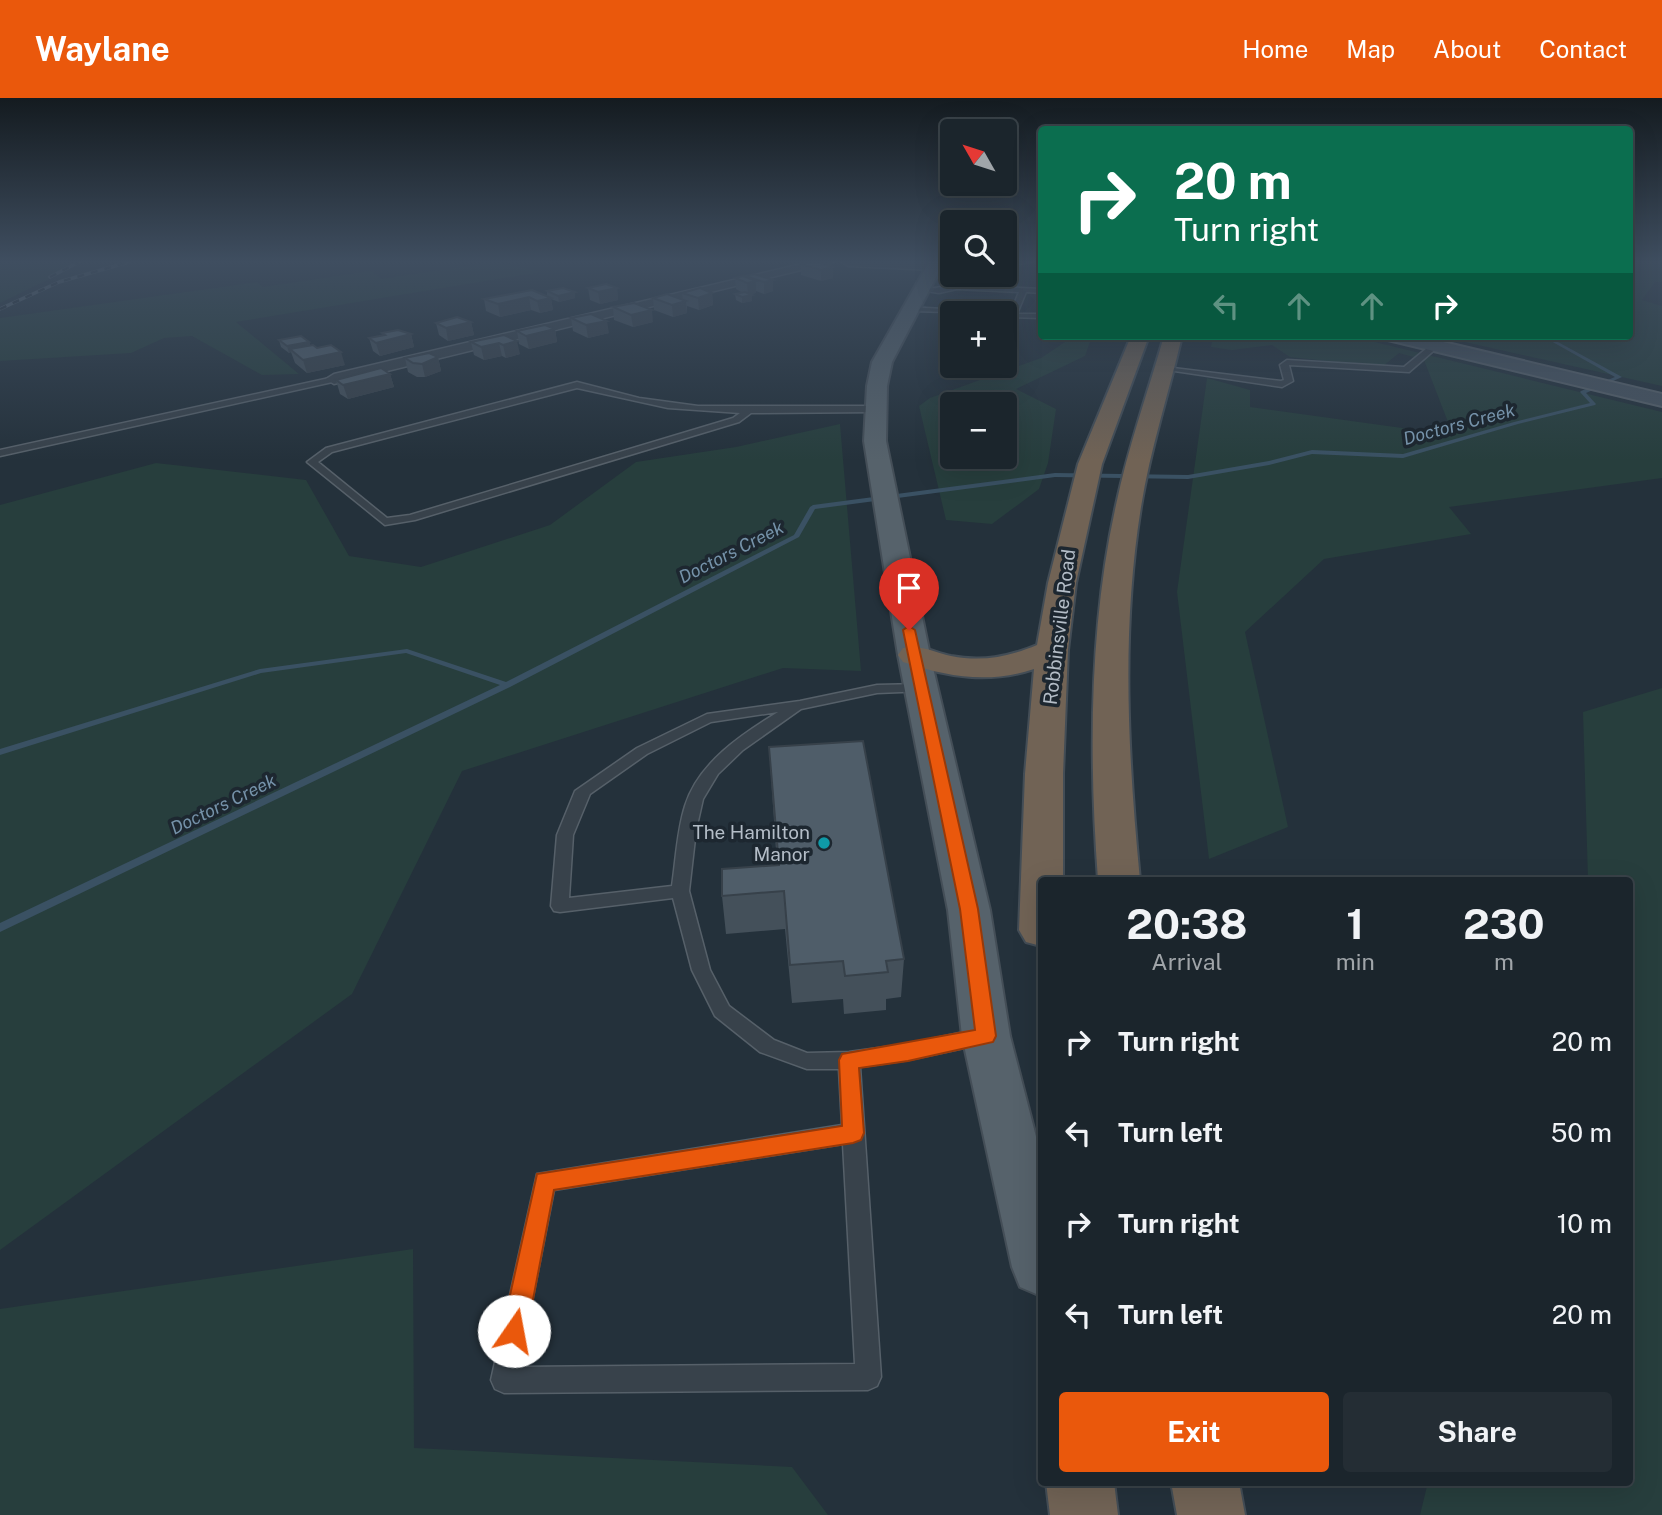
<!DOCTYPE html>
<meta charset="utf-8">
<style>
:root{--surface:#1b252c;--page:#242d34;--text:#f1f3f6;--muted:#a0a5a9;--line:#394248;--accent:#ea580c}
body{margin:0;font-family:"Public Sans",sans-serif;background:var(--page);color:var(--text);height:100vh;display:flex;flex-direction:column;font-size:26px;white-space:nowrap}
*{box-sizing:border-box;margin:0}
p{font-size:23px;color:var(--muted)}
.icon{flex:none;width:38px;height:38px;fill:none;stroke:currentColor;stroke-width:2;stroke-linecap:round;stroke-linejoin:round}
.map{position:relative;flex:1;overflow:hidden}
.details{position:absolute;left:1038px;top:779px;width:595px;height:609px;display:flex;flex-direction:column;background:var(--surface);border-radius:7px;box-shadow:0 7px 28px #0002,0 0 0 2px var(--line)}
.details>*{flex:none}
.hud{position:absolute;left:1038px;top:28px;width:595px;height:214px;border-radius:7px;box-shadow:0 7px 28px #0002,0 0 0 2px var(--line);background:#0b6e4f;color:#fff;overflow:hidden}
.needle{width:46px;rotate:309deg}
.fabs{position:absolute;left:940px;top:21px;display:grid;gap:14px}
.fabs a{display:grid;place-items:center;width:77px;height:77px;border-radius:7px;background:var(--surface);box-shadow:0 7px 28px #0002,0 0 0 2px var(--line);font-size:35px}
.pin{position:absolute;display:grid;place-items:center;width:60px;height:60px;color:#fff;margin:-72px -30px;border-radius:50% 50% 50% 0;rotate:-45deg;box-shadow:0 0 7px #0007}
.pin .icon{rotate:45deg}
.me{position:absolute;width:77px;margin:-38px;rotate:12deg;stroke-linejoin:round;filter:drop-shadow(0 0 5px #0008)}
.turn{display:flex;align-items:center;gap:24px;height:147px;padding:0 21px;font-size:32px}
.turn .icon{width:91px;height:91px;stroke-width:2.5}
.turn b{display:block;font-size:49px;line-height:60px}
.lanes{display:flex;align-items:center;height:66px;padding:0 21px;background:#0003;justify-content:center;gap:35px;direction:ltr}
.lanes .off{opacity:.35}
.eta{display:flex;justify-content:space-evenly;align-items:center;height:119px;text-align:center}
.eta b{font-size:42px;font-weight:700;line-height:49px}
.button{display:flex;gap:14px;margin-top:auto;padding:14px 21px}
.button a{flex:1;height:80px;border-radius:7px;background:var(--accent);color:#fff;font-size:28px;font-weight:700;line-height:80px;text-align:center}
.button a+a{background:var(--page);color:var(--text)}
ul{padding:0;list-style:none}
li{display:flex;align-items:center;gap:21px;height:91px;padding:0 21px}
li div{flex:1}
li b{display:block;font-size:26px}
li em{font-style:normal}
header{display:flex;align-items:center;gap:42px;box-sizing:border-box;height:98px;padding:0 35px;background:var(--accent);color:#fff}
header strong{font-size:33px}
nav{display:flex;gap:38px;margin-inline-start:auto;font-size:24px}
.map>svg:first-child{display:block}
.green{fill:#273e3d;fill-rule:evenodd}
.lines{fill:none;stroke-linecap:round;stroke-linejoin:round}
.stream{fill:#3a5163;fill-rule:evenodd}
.lane-casing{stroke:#566069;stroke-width:3}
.street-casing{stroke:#566069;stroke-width:3}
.secondary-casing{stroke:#566069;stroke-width:4}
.primary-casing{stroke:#444e57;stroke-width:4}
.highway-casing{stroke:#434d56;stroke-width:4}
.lane{fill:#38424b;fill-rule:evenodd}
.street{fill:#38424b;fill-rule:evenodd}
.secondary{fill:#46525e;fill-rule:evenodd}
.primary{fill:#56626b;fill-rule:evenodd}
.highway{fill:#716355;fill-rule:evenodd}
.rail-casing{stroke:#5a6772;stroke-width:3.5}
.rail{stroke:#1d2730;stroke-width:2.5;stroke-dasharray:7;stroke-linecap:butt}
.wall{fill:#44505a}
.shaded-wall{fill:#37414a}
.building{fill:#4f5d69;stroke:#37414a;stroke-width:2}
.route{fill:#ea580c;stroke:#983908;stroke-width:2}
.culture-dot{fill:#0f9aa8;stroke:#1d2730;stroke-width:2.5}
.labels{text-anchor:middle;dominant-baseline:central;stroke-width:7;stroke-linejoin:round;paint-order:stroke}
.far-water-label{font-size:18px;font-style:italic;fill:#7592a9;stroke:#1d2730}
.street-label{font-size:19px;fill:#b4bdc7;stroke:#1d2730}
.poi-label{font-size:19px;fill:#b4bdc7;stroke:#1d2730;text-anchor:end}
</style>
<header>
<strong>Waylane</strong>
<nav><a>Home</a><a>Map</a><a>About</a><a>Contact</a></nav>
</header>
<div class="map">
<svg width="1662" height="1417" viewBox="0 0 1662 1417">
<rect width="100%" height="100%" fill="#24313b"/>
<!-- green -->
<path class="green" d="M0,164h84l-84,41z
M495,164l46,10 -305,50 63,52 -37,1 -70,-39 -28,2 -33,15 -131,8v-43l257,-36 6,5 108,-16 10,8z
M1629,164h33v20h-7l-13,18 20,6v80l-224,-50h191z
M1074,238h18l-7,20 -69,33 40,20 -8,54 -9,26 -47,35 -46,-4 -27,-114 11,-8 111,-40zM1004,306v53h-52v-53z
M1213,238h137l312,76v66l-213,29 22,27 -147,25 -79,73 43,195 -79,32 -32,-267 30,-214 43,12v17l203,28 -29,-75 -25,-7 -17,14 -92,-10 -18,-12 -40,5 -21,-3z
M840,326l21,247 -78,-3 -321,103 -110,223 -352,256v-745l156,-42 150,17 43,76 72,11 129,-42 86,-63 100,-15z
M1662,590v827h-242l8,-33h201v-602h-41l-5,-168z
M413,1151l1,199 378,19 36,48h-828v-206z"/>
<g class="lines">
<!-- stream -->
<path class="stream" d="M1542,238h5l75,41 -36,16 10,11 -1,1 -77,19 -115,34 -91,-4 -43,11 -81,14 -133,-2 -240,32 -16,28 -289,150 -510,245v-9l500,-238 -94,-32 -145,20 -261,82v-6l260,-80 147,-20 99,33 288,-147 16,-28 3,-2 242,-32 133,2 81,-14 43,-11 91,4 111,-32 76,-19 -10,-11 1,-1 34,-14z"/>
<defs>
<path id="lane" d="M1004,164h28l-28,4z
M957,187l84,4v4l-15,-1 -9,22h24v4l-37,-1 -2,-4 8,1 9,-22 -62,-3 -18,4 -19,-3z
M909,209l69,4 4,2 -70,-2z
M1432,246l7,2 -30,26 -120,-7 4,16 -11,6 -121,-18 4,-2 116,14 3,-1 -4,-15 7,-5 117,7z
M334,279l4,2 -1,2 -337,75v-6z
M577,284l62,16 59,8h177l4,3 -4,3 -124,1 -12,9 -324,98 -30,5 -78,-63 19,-14zM577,290l91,20 72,5 -7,5 -323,97 -23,3 -69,-56 14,-10z
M921,586l5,1 2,3 -2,3 -49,2 -76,16 -58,41 -25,24 -15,25 -7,31 -7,61 21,79 19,36 45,34 33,13 42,-1 59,-8 75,-16 7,2 3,6 -3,6 -7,2 -75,16 -48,7 21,310 -4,9 -9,4 -364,3 -9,-4 -4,-9 46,-206 305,-49 -3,-56h-32l-47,-17 -45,-36 -23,-46 -19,-72 -113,14 -6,-1 -3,-5 6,-71 18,-44 62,-43 70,-34 93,-13 77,-16zM778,614c-36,22 -80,51 -93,94 -8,25 -9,53 -13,80l-103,12 4,-63 17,-41 57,-40 64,-32zM843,1046l12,220 -336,3 35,-177z"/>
<path id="street" d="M810,164h24l-500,122 -8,-5 8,-5z
M842,164h94l5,4 -6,4 -87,-4z"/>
<path id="secondary" d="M1386,238h32l244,58v12l-274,-66z"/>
<path id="primary" d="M929,164h15l-52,100 -5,24 -1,55 44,214 60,255 20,126 31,120v140l-21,-9 -8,-20 -50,-231 -14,-126 -50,-255 -34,-214 3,-55 5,-24z"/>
<path id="highway" d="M1131,238h18l-47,128 -26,119 -8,67 -5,124v106h-22v66l-15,-4 -7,-12 6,-156 9,-105c-45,15 -86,8 -131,-7l-5,-7 5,-7c17,-4 30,4 48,8 31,6 57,1 86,-11l11,-62 30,-119z
M1164,238h18c-13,57 -32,113 -41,171 -20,124 -13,249 -1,373h-42c-9,-123 -9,-254 18,-375 12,-58 32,-113 48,-169z
M1046,1384h68l4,33h-68z
M1171,1384h68l6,33h-68z"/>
</defs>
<!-- lane casing -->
<use href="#lane" class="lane-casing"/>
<!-- street casing -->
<use href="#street" class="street-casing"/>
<!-- secondary casing -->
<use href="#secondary" class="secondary-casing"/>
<!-- primary casing -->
<use href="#primary" class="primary-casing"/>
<!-- highway casing -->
<use href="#highway" class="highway-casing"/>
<!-- lane -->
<use href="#lane" class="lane"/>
<!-- street -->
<use href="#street" class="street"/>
<!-- secondary -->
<use href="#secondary" class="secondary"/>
<!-- primary -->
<use href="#primary" class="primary"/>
<!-- highway -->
<use href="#highway" class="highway"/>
<defs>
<path id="rail" d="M50,179l29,-15
M0,211l59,-27 70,-20"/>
</defs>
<!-- rail casing -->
<use href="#rail" class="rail-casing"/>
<!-- rail -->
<use href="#rail" class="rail"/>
</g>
<!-- wall -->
<path class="wall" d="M801,166l32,3v11l-12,3 -20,-6z
M745,178l28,4v11l-9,3 -8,-3v2l-7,1 3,1v6l-10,2 -6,-3 -1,-6 8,-1 -7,-4 -1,-11 10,-1z
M588,190h29l1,12 -18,4 -10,-4z
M547,193l28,1v6l-16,4 -8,-3 2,11 -13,3 -9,-3 -31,7 -14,-6 -2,-12 63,-3z
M682,195h30l1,12 -14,5 -12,-4v7l-14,4 -19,-7 -1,-12 30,2z
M613,209l40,15 -20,5 -19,-7z
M571,220l38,15 -21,5 -15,-7z
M471,224l3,13 -26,6 -9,-6 -3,-12z
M555,231l2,13 -28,7 -10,-5 -2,-13z
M382,235l29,1 3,13 -34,9 -7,-5 -4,-13 14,-3z
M504,237l16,19 -14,4 -4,-2 -18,4 -10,-5 -3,-13z
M279,242l30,2 1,3 35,20 -38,8 -12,-10 -4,-11 -2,1 -8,-6z
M438,259l3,14 -16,6h-8l-9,-5 -3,-14z
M390,276l4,13 -46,12 -8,-5 -4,-14z
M769,649l135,212 -3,38 -15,2v11l-42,4 -1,-15 -51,4 -7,-74 -59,5 -4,-38 55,-31z"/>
<!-- shaded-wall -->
<path class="shaded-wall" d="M833,169v11l-12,3v-11z
M773,182v11l-9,3v-12z
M756,183v12l-8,2 -1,-12z
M617,190l1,12 -18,4 -2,-12z
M575,194v6l-16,4 -1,-6z
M712,195l1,12 -14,5 -1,-12z
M752,197v6l-10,2v-6z
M529,199l2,13 -31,7 -2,-13z
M551,200l2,12 -13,3 -3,-12z
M686,203l1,12 -14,4 -1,-12z
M652,212l1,12 -20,5 -2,-12z
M607,223l2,12 -21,5 -2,-13z
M471,224l3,13 -26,6 -2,-13z
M555,231l2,13 -28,7 -3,-13z
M411,236l3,13 -34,9 -4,-13z
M517,243l3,13 -14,4 -3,-13z
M309,244l2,6 -21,1 1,3 -2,1 -2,-7z
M499,245l3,13 -18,4 -3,-13z
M341,254l4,13 -38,8 -4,-13z
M438,259l3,14 -16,6 -3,-13z
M390,276l4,13 -46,12 -5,-14z"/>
<!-- building -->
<path class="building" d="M807,164h11l15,5 -12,3 -20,-6z
M754,176l19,6 -9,2 -19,-6z
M743,178l13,5 -9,2 -12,-5z
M606,186l11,4 -19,4 -10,-4z
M563,190l12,4 -17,4 -11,-5z
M700,190l12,5 -14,5 -16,-5z
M532,192l19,8 -14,3 -8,-4 -31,7 -14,-5z
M745,194l7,3 -10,2 -7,-3z
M667,196l19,7 -14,4 -19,-7z
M634,205l18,7 -21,5 -18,-8z
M591,216l16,7 -21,4 -15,-7z
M457,219l14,5 -25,6 -10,-5z
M545,227l10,4 -29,7 -9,-5z
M398,232l13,4 -35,9 -7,-5 16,-3 -3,-2z
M504,237l13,6 -14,4 -4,-2 -18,4 -10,-5z
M301,238l8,6 -22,4 -8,-6z
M313,247l4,3 14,-3 10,7 -38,8 -13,-11z
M429,255l9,4 -16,7 -9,-1 -8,-5z
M381,270l9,6 -47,11 -7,-5z
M863,643l41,218 -18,2 2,11 -43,4 -2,-15 -53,4 -6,-74 -62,5v-27l57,-4 -10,-118z"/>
<!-- sky -->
<linearGradient id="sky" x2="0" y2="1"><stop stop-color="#141b20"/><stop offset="0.45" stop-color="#3f4e60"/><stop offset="1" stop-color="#3f4e60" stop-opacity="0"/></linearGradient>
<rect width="1662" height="363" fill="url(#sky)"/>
<!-- route -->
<path class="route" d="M909,528l6,4 63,279 18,127 -3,6 -85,19 -49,7 5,65 -3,7 -8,3 -299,47 -27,141 -4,8 -9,4 -9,-4 -3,-8 35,-157 305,-48 -3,-66 3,-6 133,-24 -15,-121 -57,-279z"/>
<!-- markers -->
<circle class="culture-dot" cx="824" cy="745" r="7"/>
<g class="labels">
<!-- far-water labels -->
<g class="far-water-label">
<text transform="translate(1459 326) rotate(-15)">Doctors Creek</text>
<text transform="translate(731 454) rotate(-27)">Doctors Creek</text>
<text transform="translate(223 706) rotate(-26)">Doctors Creek</text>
</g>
<!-- street labels -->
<g class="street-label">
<text transform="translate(1059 529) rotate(-83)">Robbinsville Road</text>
</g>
<!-- poi labels -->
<g class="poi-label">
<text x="810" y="734">The Hamilton<tspan x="810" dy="22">Manor</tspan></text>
</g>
</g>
</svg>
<div class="fabs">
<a><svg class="needle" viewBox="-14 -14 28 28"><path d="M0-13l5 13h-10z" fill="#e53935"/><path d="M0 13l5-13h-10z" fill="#a0a5a9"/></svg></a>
<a><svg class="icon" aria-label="search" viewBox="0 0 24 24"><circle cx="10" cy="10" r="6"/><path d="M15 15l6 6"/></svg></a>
<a>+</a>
<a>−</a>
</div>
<div class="pin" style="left:909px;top:532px;background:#d93025"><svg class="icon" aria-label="arrive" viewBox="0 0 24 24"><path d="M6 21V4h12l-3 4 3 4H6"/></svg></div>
<svg class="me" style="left:514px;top:1233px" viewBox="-20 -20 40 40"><circle r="19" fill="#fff"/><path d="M0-13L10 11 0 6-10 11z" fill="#ea580c"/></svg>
<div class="hud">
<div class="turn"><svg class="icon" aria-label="right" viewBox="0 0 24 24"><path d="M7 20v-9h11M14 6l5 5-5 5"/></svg><div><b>20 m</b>Turn right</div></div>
<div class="lanes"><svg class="icon off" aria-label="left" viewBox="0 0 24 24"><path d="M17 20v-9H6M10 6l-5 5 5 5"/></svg><svg class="icon off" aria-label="ahead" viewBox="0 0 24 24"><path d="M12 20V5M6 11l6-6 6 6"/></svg><svg class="icon off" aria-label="ahead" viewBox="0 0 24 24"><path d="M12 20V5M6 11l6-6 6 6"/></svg><svg class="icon" aria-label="right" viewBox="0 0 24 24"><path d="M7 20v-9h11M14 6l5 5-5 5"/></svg></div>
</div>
<section class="details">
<div class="eta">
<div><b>20:38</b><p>Arrival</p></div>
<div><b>1</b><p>min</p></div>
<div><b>230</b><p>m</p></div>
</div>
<ul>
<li><svg class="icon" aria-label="right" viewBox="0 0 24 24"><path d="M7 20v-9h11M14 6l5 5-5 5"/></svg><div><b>Turn right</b></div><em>20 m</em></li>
<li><svg class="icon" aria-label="left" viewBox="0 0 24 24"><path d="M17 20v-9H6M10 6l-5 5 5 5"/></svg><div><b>Turn left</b></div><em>50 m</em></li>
<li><svg class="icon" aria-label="right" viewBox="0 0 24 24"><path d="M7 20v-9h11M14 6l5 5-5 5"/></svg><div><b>Turn right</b></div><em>10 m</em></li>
<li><svg class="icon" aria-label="left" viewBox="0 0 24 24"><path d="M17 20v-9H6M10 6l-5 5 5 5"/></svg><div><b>Turn left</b></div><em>20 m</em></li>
</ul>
<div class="button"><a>Exit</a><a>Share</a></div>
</section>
</div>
